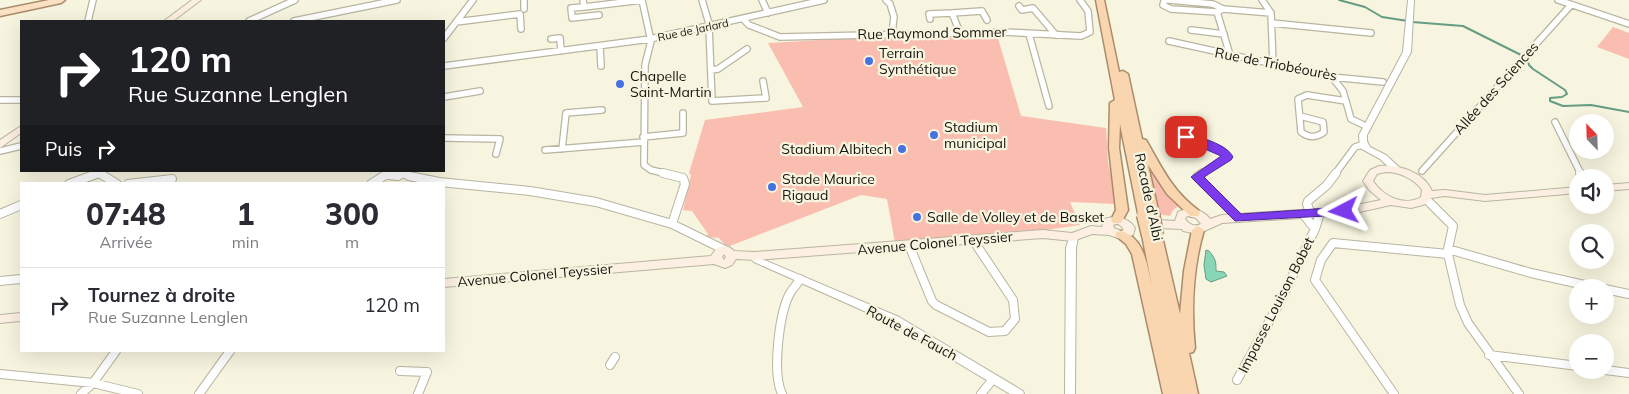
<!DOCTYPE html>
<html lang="fr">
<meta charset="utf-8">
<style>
:root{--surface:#fff;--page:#f7f7f7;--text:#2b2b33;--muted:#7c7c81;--line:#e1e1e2}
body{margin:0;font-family:Mulish,sans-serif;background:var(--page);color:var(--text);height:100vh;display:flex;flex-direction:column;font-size:19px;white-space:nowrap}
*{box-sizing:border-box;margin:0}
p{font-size:16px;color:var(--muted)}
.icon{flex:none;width:28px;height:28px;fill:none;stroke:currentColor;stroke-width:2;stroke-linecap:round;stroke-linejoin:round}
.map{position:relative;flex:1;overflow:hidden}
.sheet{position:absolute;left:20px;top:182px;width:425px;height:170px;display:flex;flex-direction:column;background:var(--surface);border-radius:0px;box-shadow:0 5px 20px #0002}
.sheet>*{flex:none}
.hud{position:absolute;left:20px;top:20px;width:425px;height:152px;border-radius:0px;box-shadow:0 5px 20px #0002;background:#202124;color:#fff;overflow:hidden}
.needle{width:32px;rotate:337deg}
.controls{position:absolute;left:1569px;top:114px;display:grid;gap:10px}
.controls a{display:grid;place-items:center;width:45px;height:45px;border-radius:50%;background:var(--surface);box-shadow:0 5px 20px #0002;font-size:25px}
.pin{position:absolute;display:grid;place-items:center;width:42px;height:42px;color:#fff;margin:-21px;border-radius:10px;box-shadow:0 2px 8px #0006}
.me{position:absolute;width:55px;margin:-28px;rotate:266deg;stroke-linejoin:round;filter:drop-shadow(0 0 4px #0008)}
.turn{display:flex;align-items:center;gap:18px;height:105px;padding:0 25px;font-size:22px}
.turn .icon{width:65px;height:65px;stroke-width:2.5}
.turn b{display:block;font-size:35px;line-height:42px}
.then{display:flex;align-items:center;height:48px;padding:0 25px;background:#0003;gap:10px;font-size:19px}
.eta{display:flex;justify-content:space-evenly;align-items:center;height:85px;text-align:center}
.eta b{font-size:30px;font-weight:800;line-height:35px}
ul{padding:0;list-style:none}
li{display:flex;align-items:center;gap:15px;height:75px;padding:0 25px;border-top:1px solid var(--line)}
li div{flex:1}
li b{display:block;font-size:19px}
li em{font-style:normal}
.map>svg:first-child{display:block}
.green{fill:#f9beb0}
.water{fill:#87d6b5;stroke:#659c83}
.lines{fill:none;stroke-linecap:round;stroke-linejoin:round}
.stream{stroke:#659c83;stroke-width:2}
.minor-far1-casing{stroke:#b8b5a1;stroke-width:8}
.minor-casing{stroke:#b8b5a1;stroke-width:10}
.tertiary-casing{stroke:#b8b5a1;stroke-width:2}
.secondary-casing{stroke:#b8b5a1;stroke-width:2}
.primary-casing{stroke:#aa8c6b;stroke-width:3}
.trunk-casing{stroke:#aa8c6b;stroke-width:3}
.minor-far1{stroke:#fff;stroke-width:5.5}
.minor{stroke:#fff;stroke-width:8}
.tertiary{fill:#fff;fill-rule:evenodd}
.secondary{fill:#fdefe2;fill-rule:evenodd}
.primary{fill:#fbe0c4;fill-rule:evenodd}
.trunk{fill:#fad6b0;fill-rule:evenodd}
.trunk-bridge-casing{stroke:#aa8c6b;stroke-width:15;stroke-linecap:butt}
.trunk-bridge{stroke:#fad6b0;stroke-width:12}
.route{fill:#7c3aed;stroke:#51269a}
.poi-dot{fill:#4571e3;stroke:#f7f4df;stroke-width:2}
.labels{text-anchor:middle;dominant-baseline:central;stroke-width:4.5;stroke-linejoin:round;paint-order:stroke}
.far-street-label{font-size:11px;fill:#17160f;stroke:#f7f4df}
.street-label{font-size:14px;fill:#17160f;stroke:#f7f4df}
.poi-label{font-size:14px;fill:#17160f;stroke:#f7f4df;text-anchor:start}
</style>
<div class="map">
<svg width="1629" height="394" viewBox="0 0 1629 394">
<rect width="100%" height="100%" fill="#f7f4df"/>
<!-- green -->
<path class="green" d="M1613,27l16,6v26l-32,-12z
M997,35l24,81 85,12 2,34 9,42 -47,-2 10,23 -34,5 -151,13 -8,-44 -26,-4 -134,52 -8,-9 -12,-1 1,-3 -16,-23 -9,-1 8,-35 -2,-2 16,-53 98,-13 -35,-64 54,-3v-3h5z
M1148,162l32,43 -7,5 -3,6 -12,-2z"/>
<!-- water -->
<path class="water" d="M1206,250l3,1c7,8 7,11 7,20l8,1 3,4 -16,6 -5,-3 -2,-14z"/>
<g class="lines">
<!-- stream -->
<path class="stream" d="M1339,0l26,7 17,10 26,4
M1412,22l51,4 60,30
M1527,58l2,7 4,4 32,21 2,4 -5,3 -12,1v3l13,5 28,-1 38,7"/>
<defs>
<path id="minor-far1" d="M524,0v9
M583,0l1,7 58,-7
M642,0l9,41 -6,24 -1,100 7,5 17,4
M702,0l8,27
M762,0l6,13
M886,0l4,4
M1167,0l-3,1 -1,4 8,4 46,3 6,-3
M1169,0l44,4 10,5 48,4
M1262,0l9,13 2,51
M1558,0l71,24
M1019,6l3,4 11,-2 23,27
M584,7l-13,1 1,10 27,-3
M891,7l3,10 -2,16
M1217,12l13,43
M952,13l30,-2 5,9
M743,19l6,6 31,12 224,-5 77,4 9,-4 -2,-21 -8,-11
M930,19l-1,-5 23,-1 8,20
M88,21l5,-21
M249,21l46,-21
M294,21l103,-21
M456,22l64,-8 1,15
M1272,23l99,10
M709,27l3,74 54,-3 -3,-17
M1191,30l33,4
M1029,34l20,72
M444,38l29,-38
M551,39l9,-1 1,13
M1169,41l163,36 51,5
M600,46l1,20
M444,66l206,-27 174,-39
M711,70l7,-1 29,-20
M1332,77l11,14 8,28 17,8
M444,97l36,-6
M0,100h21
M1300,116l23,6 1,10c-8,6 -15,6 -23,0l-3,-33 9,-4 39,6
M1555,122l26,52
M1169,130l52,20 6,5v2l-26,17
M643,137l40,-4v-20
M444,138l56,1 -4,15
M562,149l4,-36 36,-3
M545,150l99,-8
M0,151l21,-5
M387,171l2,3
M1422,171l149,-166
M404,173l2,1
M96,174h5
M401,174l5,-3
M1335,174l20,-27 7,-2"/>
<path id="minor" d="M388,173l1,2 9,1 5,-3
M404,173l5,3 30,6 91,9 66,11 76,22 55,27
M663,173l20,5 2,6 -13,40
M1203,173l-6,4 42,41
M1580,173l3,5
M69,184l30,-11 18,11
M128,184l44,-5 -2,5
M371,184l16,-10
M1426,199l27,27 -5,23 83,24 67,15
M0,214l21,-9
M1303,214l12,15
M1311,214l-4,-10 1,-3 19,-16 9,-12
M909,245l23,56 4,4 53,27 16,-1 10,-12 -2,-19 -40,-60
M0,281l21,-2
M1605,289l24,5
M1489,355l89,11
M610,365l5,-8
M1605,370l24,3
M400,371l27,1 -9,22
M0,374l93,9 45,11
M1237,380l44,-80 34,-71 4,-13 -2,-3
M81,394l12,-11 23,-32
M199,394l31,-43
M782,394c-10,-21 -3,-78 7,-99 3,-6 8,-10 11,-16
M981,394l12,-15
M1394,394l-79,-114 6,-20 12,-17 115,11 12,51 8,18 51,71"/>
<path id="tertiary" d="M1408,0h6l-3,52 -44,83v6l3,6 16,8 14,13 1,2 -4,3 -3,-1 -14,-13 -20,-11 -1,-13 44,-83z
M1073,234l3,1 2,2 -2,11 -1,146h-10l1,-146 4,-13z
M757,257l142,60 124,74 1,3h-14l-119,-71 -137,-61 -2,-2 2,-2z"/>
<path id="secondary" d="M192,0h9l-28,21h-9z
M21,126v7l-21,15v-8z
M1379,166c20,-2 45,6 53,25l13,-1 40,5 93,-8v6l-93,8 -40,-5 -14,2 -1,3 -7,4 -12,3 -20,-3 -45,10 -124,8 -24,11 -15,-3 -1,-2 -24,-1 -5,-4 5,-4 17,1 3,-9c11,-6 25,-3 32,7l12,-4 124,-8 35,-7 -12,-10 -6,-9 7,-11zM1386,172c14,0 28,7 36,18l-1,7c-17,10 -38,-1 -48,-16l4,-7zM1187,216l9,2 5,6c-7,3 -11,1 -16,-5z
M1629,183v6l-24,2v-6z
M1117,216c8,3 14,5 18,12l-2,7 -12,4 -12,-4 -17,-1 -19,7 -30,-3 -288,22 -19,-1 -4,6 -7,3 -11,-4 -270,23v-8l267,-23 5,-7c6,-4 13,-4 18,2l21,1 288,-22 29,3 19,-7 11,1 2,-8zM1117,224l3,1 4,5 -3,1 -7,-3 -1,-3zM724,254l2,3 -2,3 -2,-3z
M21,313v8l-21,2v-8z"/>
<path id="primary" d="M49,0h16l-4,3 -61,13v-6z"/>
<path id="trunk" d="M1096,0h8l15,72 4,-1 5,3 14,65 4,1c15,26 26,51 52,70l2,3 -2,3h-8l-23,-22 -19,-29 11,49 -6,4 -5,-2 -5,3 -4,-1 -19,-94 -1,24 9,62 -7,13h-8l-2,-3 5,-10 -7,-62 1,-45 5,-3z
M1198,226l6,4c-11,37 -13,79 -9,118l-2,4 -4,1 9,41h-35l-31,-140 -6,-10 -11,-9 2,-3 4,-1c24,7 26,35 31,55l-10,-51 2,-3h17l19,82 4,-43 8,-41z"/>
</defs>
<!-- minor-far1 casing -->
<use href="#minor-far1" class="minor-far1-casing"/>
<!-- minor casing -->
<use href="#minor" class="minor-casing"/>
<!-- tertiary casing -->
<use href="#tertiary" class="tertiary-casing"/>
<!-- secondary casing -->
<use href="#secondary" class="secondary-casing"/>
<!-- primary casing -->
<use href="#primary" class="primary-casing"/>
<!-- trunk casing -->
<use href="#trunk" class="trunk-casing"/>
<!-- minor-far1 -->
<use href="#minor-far1" class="minor-far1"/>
<!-- minor -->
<use href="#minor" class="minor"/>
<!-- tertiary -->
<use href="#tertiary" class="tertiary"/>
<!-- secondary -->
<use href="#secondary" class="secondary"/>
<!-- primary -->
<use href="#primary" class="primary"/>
<!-- trunk -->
<use href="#trunk" class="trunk"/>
<defs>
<path id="trunk-bridge" d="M1153,214l4,21
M1143,215l5,20"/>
</defs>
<!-- trunk-bridge casing -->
<use href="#trunk-bridge" class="trunk-bridge-casing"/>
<!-- trunk-bridge -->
<use href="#trunk-bridge" class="trunk-bridge"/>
</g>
<!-- route -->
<path class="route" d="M1186,133c13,4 41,11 47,24l-2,3 -27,17 37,37 103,-7 6,4 -6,4 -109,6 -44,-44 30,-21 -39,-17 -1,-2z"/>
<!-- markers -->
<g class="poi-dot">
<circle cx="869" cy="61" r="5"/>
<circle cx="620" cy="84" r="5"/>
<circle cx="934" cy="135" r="5"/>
<circle cx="902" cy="149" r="5"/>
<circle cx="772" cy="187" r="5"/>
<circle cx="917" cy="217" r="5"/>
</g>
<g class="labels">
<!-- far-street labels -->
<g class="far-street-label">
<text transform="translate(693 30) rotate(-12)">Rue de Jarlard</text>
</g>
<!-- street labels -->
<g class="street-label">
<text transform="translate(932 33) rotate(-1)">Rue Raymond Sommer</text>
<text transform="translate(1276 64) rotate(11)">Rue de Triobéourès</text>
<text transform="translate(1496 88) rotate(-48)">Allée des Sciences</text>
<text transform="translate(1149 197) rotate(78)">Rocade d'Albi</text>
<text transform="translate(935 243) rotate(-5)">Avenue Colonel Teyssier</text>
<text transform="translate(535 275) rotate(-5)">Avenue Colonel Teyssier</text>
<text transform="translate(1276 305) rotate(-63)">Impasse Louison Bobet</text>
<text transform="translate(912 333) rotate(28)">Route de Fauch</text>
</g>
<!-- poi labels -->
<g class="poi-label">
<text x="879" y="53">Terrain<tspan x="879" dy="16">Synthétique</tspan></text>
<text x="630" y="76">Chapelle<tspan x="630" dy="16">Saint-Martin</tspan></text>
<text x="944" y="127">Stadium<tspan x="944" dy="16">municipal</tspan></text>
<text x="892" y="149" text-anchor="end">Stadium Albitech</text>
<text x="782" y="179">Stade Maurice<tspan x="782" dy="16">Rigaud</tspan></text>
<text x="927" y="217">Salle de Volley et de Basket</text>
</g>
</g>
</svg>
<div class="controls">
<a><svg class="needle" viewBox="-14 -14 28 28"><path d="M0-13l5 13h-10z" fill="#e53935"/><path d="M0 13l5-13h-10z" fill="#7c7c81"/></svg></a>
<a><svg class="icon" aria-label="sound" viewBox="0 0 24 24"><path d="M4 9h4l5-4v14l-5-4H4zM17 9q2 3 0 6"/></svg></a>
<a><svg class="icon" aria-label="search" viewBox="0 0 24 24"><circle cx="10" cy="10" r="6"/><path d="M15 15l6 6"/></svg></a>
<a>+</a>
<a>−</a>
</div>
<div class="pin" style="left:1186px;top:137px;background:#d93025"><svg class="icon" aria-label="arrive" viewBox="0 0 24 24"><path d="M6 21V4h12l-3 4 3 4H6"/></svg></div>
<svg class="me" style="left:1344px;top:211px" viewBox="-20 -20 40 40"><path d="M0-17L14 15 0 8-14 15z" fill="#7c3aed" stroke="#fff" stroke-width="4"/></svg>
<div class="hud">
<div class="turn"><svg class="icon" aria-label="right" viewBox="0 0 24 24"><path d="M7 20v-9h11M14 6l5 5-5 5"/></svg><div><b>120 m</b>Rue Suzanne Lenglen</div></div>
<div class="then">Puis<svg class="icon" aria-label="right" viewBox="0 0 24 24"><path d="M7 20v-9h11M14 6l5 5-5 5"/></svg></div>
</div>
<section class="sheet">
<div class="eta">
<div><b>07:48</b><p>Arrivée</p></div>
<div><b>1</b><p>min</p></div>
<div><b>300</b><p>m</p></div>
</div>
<ul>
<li><svg class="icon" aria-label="right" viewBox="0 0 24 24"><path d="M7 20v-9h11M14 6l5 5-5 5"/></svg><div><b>Tournez à droite</b><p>Rue Suzanne Lenglen</p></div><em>120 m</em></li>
</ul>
</section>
</div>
